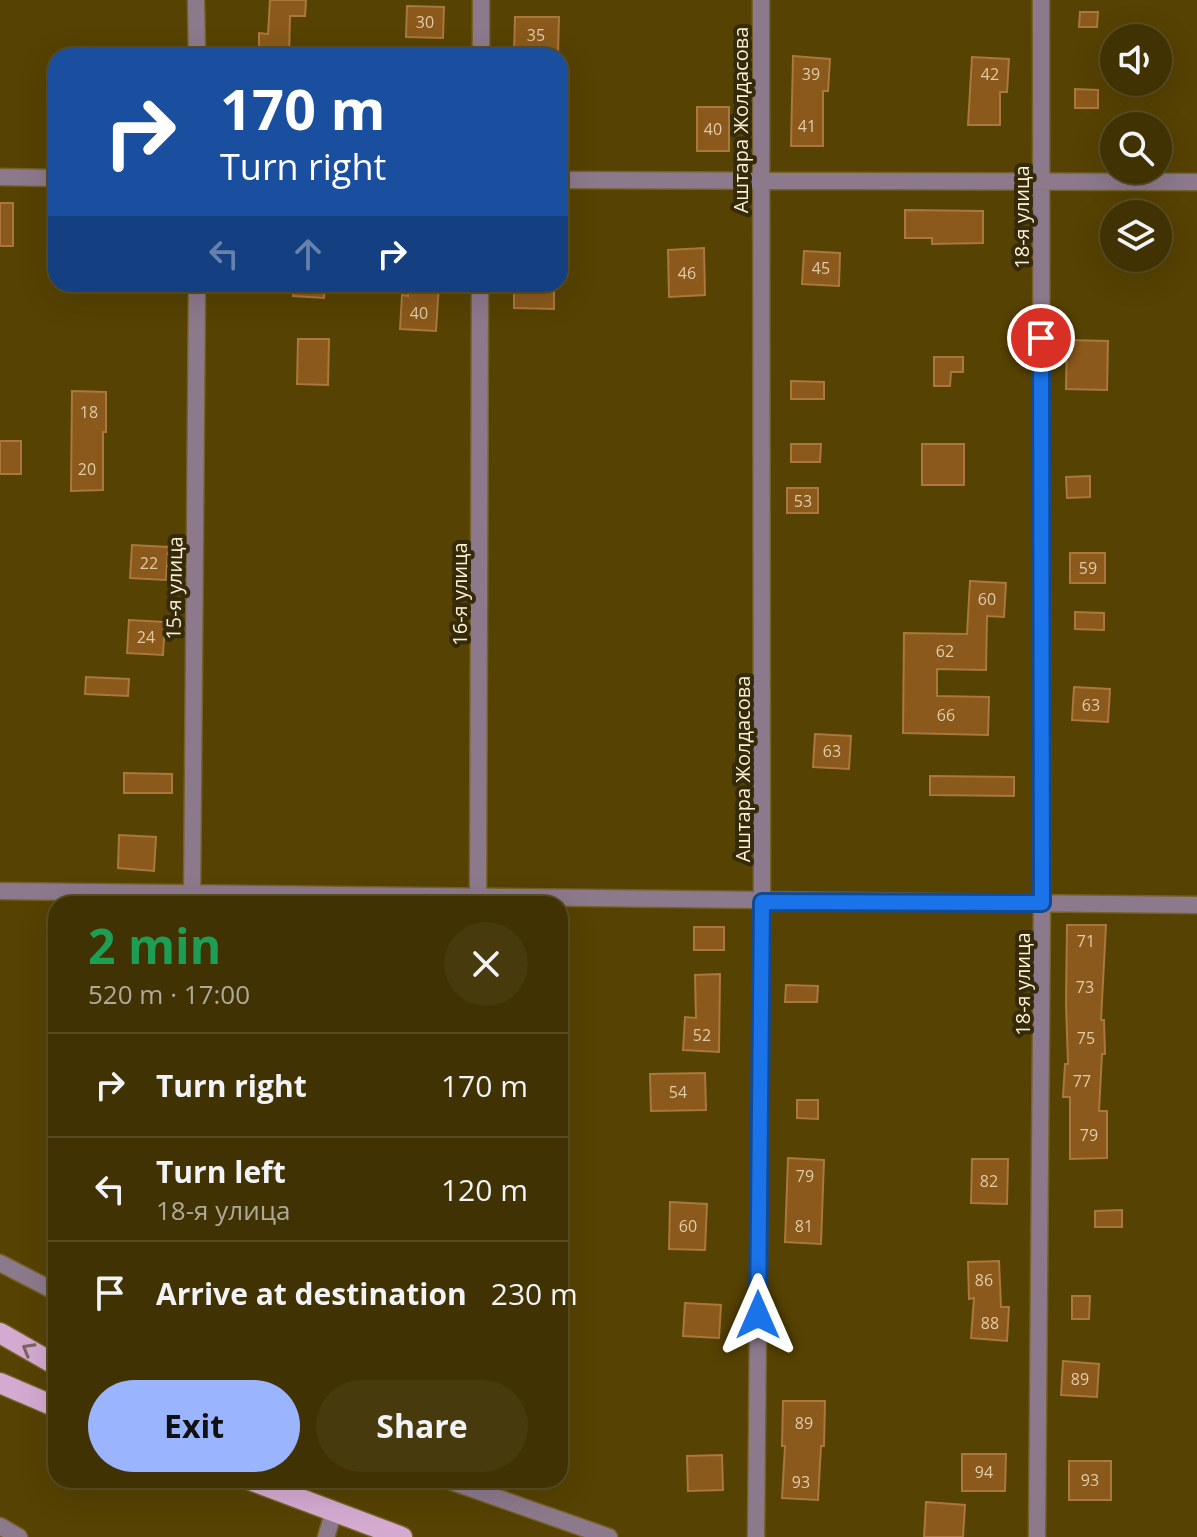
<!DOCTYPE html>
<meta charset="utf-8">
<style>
:root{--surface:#403202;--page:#473a0c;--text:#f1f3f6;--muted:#aeaa99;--line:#594d24;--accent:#9ab5fd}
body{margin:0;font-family:"Open Sans",sans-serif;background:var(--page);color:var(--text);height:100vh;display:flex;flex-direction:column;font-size:30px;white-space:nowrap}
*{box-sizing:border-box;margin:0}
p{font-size:26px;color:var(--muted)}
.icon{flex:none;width:44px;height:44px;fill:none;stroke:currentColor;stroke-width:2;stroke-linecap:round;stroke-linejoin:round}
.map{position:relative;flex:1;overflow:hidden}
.side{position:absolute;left:48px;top:896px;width:520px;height:592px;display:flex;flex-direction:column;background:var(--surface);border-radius:24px;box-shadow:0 8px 32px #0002,0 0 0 2px var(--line)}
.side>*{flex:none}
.top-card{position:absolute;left:48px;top:48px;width:520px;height:244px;border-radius:24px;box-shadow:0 8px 32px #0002,0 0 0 2px var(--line);background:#1a4fa0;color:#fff;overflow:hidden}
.controls{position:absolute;left:1100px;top:24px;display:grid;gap:16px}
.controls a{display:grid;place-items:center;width:72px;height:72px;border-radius:50%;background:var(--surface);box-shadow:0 8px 32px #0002,0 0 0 2px var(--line);font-size:40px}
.pin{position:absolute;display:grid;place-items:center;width:68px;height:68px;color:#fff;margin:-34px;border:4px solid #fff;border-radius:50%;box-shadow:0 2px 8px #0007}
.me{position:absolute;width:88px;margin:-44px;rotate:0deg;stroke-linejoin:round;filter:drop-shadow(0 0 6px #0008)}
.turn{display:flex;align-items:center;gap:28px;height:168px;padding:0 40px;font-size:36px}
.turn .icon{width:104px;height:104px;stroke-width:2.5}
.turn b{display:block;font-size:56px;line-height:68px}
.lanes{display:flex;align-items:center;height:76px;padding:0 40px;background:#0003;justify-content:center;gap:40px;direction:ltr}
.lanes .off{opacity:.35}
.round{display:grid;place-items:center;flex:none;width:84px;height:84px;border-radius:42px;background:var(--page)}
.overview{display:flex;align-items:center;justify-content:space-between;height:136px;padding:0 40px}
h1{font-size:48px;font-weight:700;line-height:60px;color:#1e9e55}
.button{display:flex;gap:16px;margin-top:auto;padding:16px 40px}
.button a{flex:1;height:92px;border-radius:48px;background:var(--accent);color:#111;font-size:32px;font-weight:700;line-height:92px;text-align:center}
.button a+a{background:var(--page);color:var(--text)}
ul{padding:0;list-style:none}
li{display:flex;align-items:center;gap:24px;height:104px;padding:0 40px;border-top:2px solid var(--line)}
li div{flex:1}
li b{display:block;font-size:30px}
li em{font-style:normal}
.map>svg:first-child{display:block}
.building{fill:#8a591b;stroke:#aa773c;stroke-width:2}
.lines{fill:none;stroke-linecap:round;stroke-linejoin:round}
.minor-casing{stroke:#746228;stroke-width:19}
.major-casing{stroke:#746228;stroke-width:23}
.minor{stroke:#8d798c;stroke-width:16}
.major{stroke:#d4aad1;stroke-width:20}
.oneway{stroke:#7d6464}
.route-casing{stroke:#114b97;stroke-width:20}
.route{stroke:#1a73e8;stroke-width:14}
.labels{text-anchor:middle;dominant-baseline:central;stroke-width:8;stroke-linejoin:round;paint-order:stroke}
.number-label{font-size:16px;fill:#e0cba6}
.street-label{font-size:20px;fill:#fcf1d4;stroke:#352a0a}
</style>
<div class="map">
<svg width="1197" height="1537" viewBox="0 0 1197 1537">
<rect width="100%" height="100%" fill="#564202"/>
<!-- building -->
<path class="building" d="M270,0h36l-1,16h-15l-1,40h-30v-23l9,1z
M407,6l37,1 -1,31 -37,-1z
M1080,12h18l-1,15h-18z
M515,17h44l-1,36 -44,-1z
M793,56l37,3 -2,32h-5v55h-32z
M972,57l37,2 -2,33h-7v33h-32z
M1075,89l23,1v18h-23z
M697,107h32v44h-32z
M0,203h13v43h-13z
M905,210l78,1v32l-51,1v-6h-27z
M704,248l1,47 -36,2 -1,-47z
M804,251l36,2 -1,33 -37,-2z
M294,284h31l-1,14 -31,-2z
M408,284h31l-3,47 -36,-2 2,-34 6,1z
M514,284h40v25l-40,-1z
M298,339h31l-1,46 -31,-1z
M1067,340l41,1 -1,49 -41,-1z
M934,357h29v15h-12l-1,14h-16z
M791,381l33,1v17h-33z
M72,391l34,1v40h-3v58l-32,1z
M0,441h21v33h-21z
M791,444h30l-1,18h-29z
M922,444h42v41h-42z
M1090,476v21l-23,1 -1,-21z
M787,488h31v25h-31z
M132,545l36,2 -2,33 -36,-2z
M1070,553h35v30h-35z
M970,581l36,2 -2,34 -17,-1 -1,54 -49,-1v27l52,1 -1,38 -85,-2 1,-100 63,1z
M1075,612l29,1v17l-29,-1z
M129,620l36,2 -2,33 -36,-2z
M86,677l43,2 -1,17 -43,-2z
M1074,687l36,2 -2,33 -36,-2z
M815,734l36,2 -2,33 -36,-2z
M124,773l48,1v19h-48z
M930,776l84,1v19l-84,-1z
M119,835l37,2 -2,34 -36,-3z
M1067,925h39l-5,95h3l1,34h-3l-3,57h8v47l-37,1v-62h-7l2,-33h3l-2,-61z
M694,927h30v23h-30z
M720,974l-1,78 -36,-2 2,-33 11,1 -1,-43z
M786,985l32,1 -1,16h-32z
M705,1073l1,37 -55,1 -1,-37z
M797,1100h21v19l-21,-1z
M788,1158l36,2 -3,84 -36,-2z
M972,1159h36l-1,45 -36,-1z
M670,1202l37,2 -2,46 -36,-1z
M1122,1210v17h-27v-16z
M999,1261l2,46h8l-2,34 -36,-3 3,-40 -5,1 -1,-37z
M1072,1296h18l-1,23h-17z
M685,1303l36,2 -2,33 -36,-2z
M1063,1361l36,3 -2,33 -36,-2z
M783,1401h42l-1,45h-3l-3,54 -36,-2 3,-52h-3z
M962,1454h44l-1,37h-43z
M722,1455l1,35 -35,1 -1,-35z
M1069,1461h42v39h-42z
M926,1502l39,3 -2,32h-39z"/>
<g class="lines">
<defs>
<path id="minor" d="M196,0l1,56
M481,56v-56
M0,177l56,1
M560,180l637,2
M0,891l1197,14
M192,904l5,-620
M478,904l2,-620
M0,1263l56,29
M447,1480l162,57
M0,1526l19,11
M326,1537l8,-26
M756,1537l6,-635 -1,-902
M1037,1537l5,-634 -1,-903"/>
<path id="major" d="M0,1333l56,32
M0,1383l56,24
M250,1480l152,57"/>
</defs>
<!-- minor casing -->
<use href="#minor" class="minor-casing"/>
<!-- major casing -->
<use href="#major" class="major-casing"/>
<!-- minor -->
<use href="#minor" class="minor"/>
<!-- major -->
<use href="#major" class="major"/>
</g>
<!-- one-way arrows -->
<defs><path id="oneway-chevron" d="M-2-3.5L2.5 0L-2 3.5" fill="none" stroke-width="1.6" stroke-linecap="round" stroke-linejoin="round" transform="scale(2)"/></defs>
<use class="oneway" href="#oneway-chevron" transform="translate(28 1349) rotate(-150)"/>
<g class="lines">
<defs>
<path id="route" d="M758,1315l4,-413 280,1 -1,-565"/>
</defs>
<!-- route casing -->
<use href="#route" class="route-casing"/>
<!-- route -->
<use href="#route" class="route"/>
</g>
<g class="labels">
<!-- number labels -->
<g class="number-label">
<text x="425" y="22">30</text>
<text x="536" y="35">35</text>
<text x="811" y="74">39</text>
<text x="990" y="74">42</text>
<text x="807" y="126">41</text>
<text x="713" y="129">40</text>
<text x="821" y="268">45</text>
<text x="687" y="273">46</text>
<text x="419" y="313">40</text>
<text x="89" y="412">18</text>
<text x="87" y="469">20</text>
<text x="803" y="501">53</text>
<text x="149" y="563">22</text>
<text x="1088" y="568">59</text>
<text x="987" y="599">60</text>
<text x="146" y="637">24</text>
<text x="945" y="651">62</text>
<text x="1091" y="705">63</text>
<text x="946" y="715">66</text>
<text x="832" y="751">63</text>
<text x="1086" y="941">71</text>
<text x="1085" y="987">73</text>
<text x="702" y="1035">52</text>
<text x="1086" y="1038">75</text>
<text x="1082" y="1081">77</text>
<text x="678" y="1092">54</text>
<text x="1089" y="1135">79</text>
<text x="805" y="1176">79</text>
<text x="989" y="1181">82</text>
<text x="688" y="1226">60</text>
<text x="804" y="1226">81</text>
<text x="984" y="1280">86</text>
<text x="990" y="1323">88</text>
<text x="1080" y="1379">89</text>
<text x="804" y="1423">89</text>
<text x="984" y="1472">94</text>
<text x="1090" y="1480">93</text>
<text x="801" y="1482">93</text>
</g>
<!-- street labels -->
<g class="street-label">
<text transform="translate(740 120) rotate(-90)">Аштара Жолдасова</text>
<text transform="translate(1021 217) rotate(-90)">18-я улица</text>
<text transform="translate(174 588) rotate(-89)">15-я улица</text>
<text transform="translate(459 594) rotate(-90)">16-я улица</text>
<text transform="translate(742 769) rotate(-90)">Аштара Жолдасова</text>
<text transform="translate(1022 984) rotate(-90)">18-я улица</text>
</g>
</g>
</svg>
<div class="controls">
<a><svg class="icon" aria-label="sound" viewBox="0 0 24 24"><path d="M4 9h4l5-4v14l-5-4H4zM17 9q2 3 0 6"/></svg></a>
<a><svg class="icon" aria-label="search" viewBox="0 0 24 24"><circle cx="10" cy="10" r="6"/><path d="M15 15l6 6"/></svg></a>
<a><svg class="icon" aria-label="layers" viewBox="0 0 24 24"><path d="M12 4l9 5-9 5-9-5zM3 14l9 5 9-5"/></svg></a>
</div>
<div class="pin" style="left:1041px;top:338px;background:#d93025"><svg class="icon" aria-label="arrive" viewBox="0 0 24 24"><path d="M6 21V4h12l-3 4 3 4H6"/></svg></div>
<svg class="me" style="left:758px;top:1315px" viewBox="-20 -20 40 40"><path d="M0-17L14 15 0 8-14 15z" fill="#1a73e8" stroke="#fff" stroke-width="4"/></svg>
<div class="top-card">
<div class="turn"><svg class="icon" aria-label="right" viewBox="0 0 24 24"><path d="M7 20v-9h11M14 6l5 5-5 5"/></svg><div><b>170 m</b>Turn right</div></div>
<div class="lanes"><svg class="icon off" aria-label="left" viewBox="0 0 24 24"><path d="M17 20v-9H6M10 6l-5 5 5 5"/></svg><svg class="icon off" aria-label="ahead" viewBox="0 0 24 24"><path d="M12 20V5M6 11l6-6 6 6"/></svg><svg class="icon" aria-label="right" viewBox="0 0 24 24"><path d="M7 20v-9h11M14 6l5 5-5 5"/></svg></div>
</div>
<section class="side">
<div class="overview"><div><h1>2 min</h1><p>520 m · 17:00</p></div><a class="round"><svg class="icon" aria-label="close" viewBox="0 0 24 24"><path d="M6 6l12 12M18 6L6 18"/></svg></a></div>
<ul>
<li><svg class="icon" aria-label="right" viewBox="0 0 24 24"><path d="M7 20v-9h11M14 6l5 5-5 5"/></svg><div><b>Turn right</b></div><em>170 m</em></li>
<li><svg class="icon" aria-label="left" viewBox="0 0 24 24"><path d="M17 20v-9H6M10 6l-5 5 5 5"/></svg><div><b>Turn left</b><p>18-я улица</p></div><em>120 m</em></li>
<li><svg class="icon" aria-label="arrive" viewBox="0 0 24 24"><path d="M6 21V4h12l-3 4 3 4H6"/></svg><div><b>Arrive at destination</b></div><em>230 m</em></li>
</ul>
<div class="button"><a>Exit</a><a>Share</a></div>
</section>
</div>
